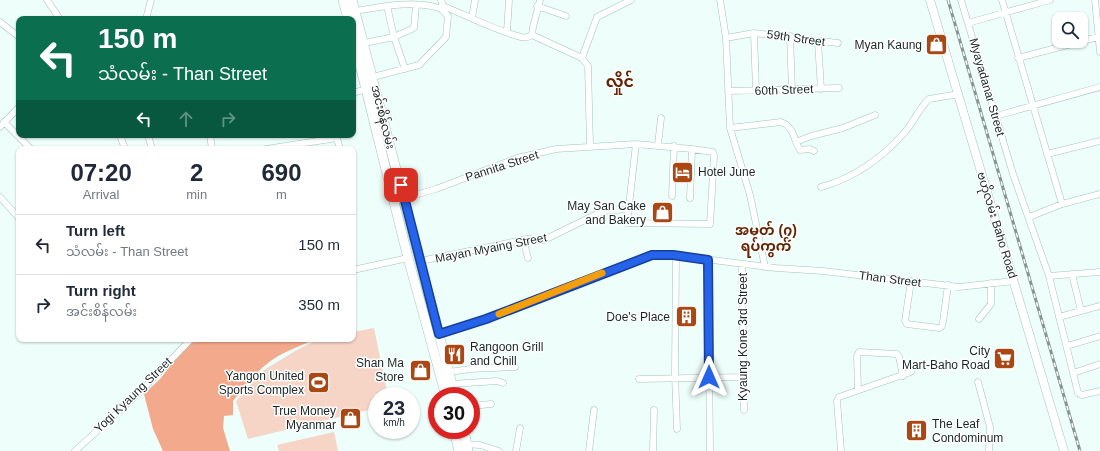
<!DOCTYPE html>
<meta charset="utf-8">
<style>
:root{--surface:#fff;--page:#f6f6f7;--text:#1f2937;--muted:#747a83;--line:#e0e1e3}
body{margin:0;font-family:Arial,"Noto Sans Myanmar",sans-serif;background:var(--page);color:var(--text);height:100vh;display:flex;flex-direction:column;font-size:15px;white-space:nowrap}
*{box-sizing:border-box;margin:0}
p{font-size:13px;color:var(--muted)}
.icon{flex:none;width:22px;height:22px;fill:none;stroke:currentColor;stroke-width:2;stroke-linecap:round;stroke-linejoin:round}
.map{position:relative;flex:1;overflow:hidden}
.panel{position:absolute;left:16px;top:146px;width:340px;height:196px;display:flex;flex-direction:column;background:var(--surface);border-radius:8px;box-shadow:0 1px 3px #0004}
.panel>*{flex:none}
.top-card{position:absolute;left:16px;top:16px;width:340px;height:122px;border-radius:8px;box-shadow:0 1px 3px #0004;background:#0b6e4f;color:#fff;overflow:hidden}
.tools{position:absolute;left:1052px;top:12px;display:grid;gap:8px}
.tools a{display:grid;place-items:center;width:36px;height:36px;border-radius:8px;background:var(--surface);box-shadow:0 1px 3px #0004;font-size:20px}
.speed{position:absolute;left:368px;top:387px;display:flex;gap:8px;font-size:20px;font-weight:700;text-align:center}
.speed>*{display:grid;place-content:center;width:52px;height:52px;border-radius:50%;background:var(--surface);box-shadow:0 1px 3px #0004;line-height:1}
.speed small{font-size:10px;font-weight:400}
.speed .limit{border:6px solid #d22;background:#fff;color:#111}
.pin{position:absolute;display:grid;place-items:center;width:34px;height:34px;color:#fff;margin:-17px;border-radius:8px;box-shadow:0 2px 6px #0006}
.me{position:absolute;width:44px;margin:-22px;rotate:0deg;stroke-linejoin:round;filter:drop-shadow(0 0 3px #0008)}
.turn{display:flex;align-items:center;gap:14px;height:84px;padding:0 16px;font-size:18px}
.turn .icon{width:52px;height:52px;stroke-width:2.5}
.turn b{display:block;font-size:28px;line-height:34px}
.lanes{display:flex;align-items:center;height:38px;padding:0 16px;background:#0003;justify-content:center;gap:20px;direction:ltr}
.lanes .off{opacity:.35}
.eta{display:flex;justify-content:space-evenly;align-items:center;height:68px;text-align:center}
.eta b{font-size:24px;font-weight:600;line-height:28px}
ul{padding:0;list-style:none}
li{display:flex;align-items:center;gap:12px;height:60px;padding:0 16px;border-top:1px solid var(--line)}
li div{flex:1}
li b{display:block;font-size:15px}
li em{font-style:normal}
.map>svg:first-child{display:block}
.green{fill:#f6d4c6}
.forest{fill:#f3a98b}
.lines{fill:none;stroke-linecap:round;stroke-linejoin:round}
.street-casing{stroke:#9fc5bb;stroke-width:7}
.secondary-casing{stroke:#9fc5bb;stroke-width:9}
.primary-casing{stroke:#9fc5bb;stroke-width:10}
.street{stroke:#fff;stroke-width:6}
.secondary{stroke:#fff;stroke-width:8}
.primary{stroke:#fff;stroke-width:9}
.rail-casing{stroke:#859591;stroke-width:3}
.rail{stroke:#fff;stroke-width:1.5;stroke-dasharray:4.5;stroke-linecap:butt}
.route-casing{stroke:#184099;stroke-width:10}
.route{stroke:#2563eb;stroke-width:7}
.slow{stroke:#f59e0b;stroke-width:7}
.labels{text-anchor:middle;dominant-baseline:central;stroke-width:3;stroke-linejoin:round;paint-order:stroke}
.street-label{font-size:12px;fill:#192825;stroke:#fff}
.poi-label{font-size:12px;fill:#192825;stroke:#fff;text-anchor:end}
.quarter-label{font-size:14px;font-weight:bold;fill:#652605;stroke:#fff}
.district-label{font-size:16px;font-weight:bold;fill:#652605;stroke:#fff}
</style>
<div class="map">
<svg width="1100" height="451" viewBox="0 0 1100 451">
<rect width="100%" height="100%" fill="#eefefa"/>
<!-- green -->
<path class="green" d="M374,328l14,68h-11v12l-129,31 -12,-38 28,-31 33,-20 21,-11h35v-7z
M334,432l4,19h-59l-2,-6z"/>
<!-- forest -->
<path class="forest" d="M197,339h120c-15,6 -32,12 -45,21 -16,11 -27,27 -39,41v14l-9,1 -1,12 7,23h-67l-10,-22 -9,-35 16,-15 22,-28z"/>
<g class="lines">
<defs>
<path id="street" d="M47,0l13,19
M441,0l2,6c25,10 51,24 78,31 4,1 7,1 11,-2
M720,0l6,38 4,90 20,67 15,72
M961,0l52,174 36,102 29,117 4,2 18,-4
M1002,0l60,204
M1095,0l5,52
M387,6l7,31 11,32
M537,6l29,10
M355,11c26,-4 58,-11 84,-3 3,1 6,5 9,8l-2,21 -27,28 -46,12
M472,18l3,-18
M146,19l5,-19
M0,22l19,15
M968,23l82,-23
M507,32l2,-32
M754,33l2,58
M532,35l50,23 6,8 2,80
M532,35l1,-8 7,-27
M790,36l2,54
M726,38l28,-5 84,10
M818,42l3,47
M364,43l30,-6 20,-9 2,-23
M582,58l15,-41 34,-17
M1018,58l80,-21
M728,91l111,-3
M353,93l13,-4
M996,116l104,-29
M4,122l27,27
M0,127l19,-20
M730,128l51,-6c14,5 12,18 19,28l10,-1 4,2
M120,135l5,14
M148,135l4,14
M210,135l2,14
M336,135l4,14
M796,142l15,-6 32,-8 32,-13
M636,144l-9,79 83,1 4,-68 -1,-4 -21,-3 -2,49
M658,145l3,-27
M266,149l71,-11
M1047,154l53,-13
M821,187c33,-9 62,-30 84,-55 9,-10 14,-24 24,-33l30,-5
M672,196l2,-50
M0,197l19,21
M394,201l42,-12 81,-31 39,-9 80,-5 56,5
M1029,217l33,-13 38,-10
M527,239l-2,7 3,12
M676,255l-1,119 2,55
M708,260l2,191
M420,261l107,-22 17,1 59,-29 26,-2
M742,264l2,146
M353,270l55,-12
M1072,274l9,37
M1049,276l51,-4
M911,281l-6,40 2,3 32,4 3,-2 1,-4 5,-37
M1059,317l41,-11
M979,319l12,-15v-21
M439,334l47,-15 166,-64h21l103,13 47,3 136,16 55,-6
M1067,346l33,-10
M449,372l21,-3 45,-2
M1073,373l27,-9
M639,379l105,-2
M978,382l12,45 -1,24
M452,384l45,-3 6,2
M858,390l-1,-34 2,-4 38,2 2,3 4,19
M471,406l20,-2
M463,444l17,1 19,6
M75,451l65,-59 51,-53
M516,451l4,-23
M589,451l5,-41
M653,451l1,-41
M841,451l-4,-50 2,-4 72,-25"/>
<path id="secondary" d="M930,0l134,451"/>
<path id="primary" d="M343,0l5,19
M352,0l103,396
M353,37l55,221 38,138
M454,430l5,21
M464,430l4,21"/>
</defs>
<!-- street casing -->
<use href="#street" class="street-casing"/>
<!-- secondary casing -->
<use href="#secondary" class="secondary-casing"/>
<!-- primary casing -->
<use href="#primary" class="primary-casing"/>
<!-- street -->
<use href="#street" class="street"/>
<!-- secondary -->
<use href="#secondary" class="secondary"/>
<!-- primary -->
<use href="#primary" class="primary"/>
<defs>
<path id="rail" d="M948,0l132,451"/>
</defs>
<!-- rail casing -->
<use href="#rail" class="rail-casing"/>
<!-- rail -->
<use href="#rail" class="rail"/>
</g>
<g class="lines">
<defs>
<path id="route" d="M401,185l38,149 47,-15 166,-64h21l35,5 1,117"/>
</defs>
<!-- route casing -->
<use href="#route" class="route-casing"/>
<!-- route -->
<use href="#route" class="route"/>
<!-- slow -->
<path class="slow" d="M499,314l103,-41"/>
</g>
<!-- icons -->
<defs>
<symbol id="shop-square" viewBox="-11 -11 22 22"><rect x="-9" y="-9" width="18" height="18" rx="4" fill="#ab4713" stroke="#fff"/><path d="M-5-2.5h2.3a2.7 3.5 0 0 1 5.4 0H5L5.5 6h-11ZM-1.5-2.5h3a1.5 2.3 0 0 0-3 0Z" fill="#fff"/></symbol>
<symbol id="hotel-square" viewBox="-11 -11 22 22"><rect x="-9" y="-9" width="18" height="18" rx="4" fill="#ab4713" stroke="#fff"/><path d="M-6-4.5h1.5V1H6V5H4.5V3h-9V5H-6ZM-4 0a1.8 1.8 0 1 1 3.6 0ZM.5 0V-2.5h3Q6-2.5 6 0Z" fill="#fff"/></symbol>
<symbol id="building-square" viewBox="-11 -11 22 22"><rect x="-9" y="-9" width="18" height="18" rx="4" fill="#ab4713" stroke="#fff"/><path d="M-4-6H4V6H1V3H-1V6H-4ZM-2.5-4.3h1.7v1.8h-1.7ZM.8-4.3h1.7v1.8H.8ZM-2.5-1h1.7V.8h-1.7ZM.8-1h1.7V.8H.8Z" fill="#fff"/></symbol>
<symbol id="restaurant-square" viewBox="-11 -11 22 22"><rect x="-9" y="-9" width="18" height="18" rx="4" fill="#ab4713" stroke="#fff"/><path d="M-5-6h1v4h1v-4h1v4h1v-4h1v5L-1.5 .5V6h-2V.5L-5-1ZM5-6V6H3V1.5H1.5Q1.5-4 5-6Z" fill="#fff"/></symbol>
<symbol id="supermarket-square" viewBox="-11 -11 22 22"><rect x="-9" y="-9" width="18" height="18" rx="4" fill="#ab4713" stroke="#fff"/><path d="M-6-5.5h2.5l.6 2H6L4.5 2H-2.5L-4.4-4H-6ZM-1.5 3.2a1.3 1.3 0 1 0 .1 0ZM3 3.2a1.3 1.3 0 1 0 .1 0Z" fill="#fff"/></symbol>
<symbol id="stadium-square" viewBox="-11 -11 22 22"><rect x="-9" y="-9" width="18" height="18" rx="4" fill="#ab4713" stroke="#fff"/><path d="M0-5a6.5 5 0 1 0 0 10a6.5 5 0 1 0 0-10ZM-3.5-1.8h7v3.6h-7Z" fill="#fff"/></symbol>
</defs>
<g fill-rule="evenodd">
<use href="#shop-square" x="924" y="32" width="25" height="25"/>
<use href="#hotel-square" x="670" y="160" width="25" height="25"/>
<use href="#shop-square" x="650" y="200" width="25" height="25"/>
<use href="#building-square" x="674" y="304" width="25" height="25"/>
<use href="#restaurant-square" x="442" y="342" width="25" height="25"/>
<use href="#supermarket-square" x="992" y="346" width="25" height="25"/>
<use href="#shop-square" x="408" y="358" width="25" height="25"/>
<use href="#stadium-square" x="306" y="370" width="25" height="25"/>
<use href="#shop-square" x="338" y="406" width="25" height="25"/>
<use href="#building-square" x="904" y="418" width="25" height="25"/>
</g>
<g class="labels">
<!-- street labels -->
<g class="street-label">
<text transform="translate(796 38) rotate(8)">59th Street</text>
<text transform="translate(987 87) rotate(74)">Myayadanar Street</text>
<text transform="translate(784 90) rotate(-2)">60th Street</text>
<text transform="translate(383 117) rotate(76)">အင်းစိန်လမ်း</text>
<text transform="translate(502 166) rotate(-18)">Pannita Street</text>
<text transform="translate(997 225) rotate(73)">ဗဟိုလမ်း Baho Road</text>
<text transform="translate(491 248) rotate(-11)">Mayan Myaing Street</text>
<text transform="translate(890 279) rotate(7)">Than Street</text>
<text transform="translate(743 337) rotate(-90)">Kyaung Kone 3rd Street</text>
<text transform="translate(133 395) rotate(-44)">Yogi Kyaung Street</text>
</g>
<!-- poi labels -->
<g class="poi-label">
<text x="922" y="45">Myan Kaung</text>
<text x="698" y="172" text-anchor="start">Hotel June</text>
<text x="646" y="206">May San Cake<tspan x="646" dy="14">and Bakery</tspan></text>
<text x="670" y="317">Doe's Place</text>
<text x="470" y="347" text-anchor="start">Rangoon Grill<tspan x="470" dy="14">and Chill</tspan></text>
<text x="990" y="351">City<tspan x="990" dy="14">Mart-Baho Road</tspan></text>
<text x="404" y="363">Shan Ma<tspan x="404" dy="14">Store</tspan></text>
<text x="304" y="376">Yangon United<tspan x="304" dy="14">Sports Complex</tspan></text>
<text x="336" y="411">True Money<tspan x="336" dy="14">Myanmar</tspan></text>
<text x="932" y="424" text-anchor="start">The Leaf<tspan x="932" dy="14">Condominum</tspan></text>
</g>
<!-- quarter labels -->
<g class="quarter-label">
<text x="766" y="230">အမှတ် (၇)<tspan x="766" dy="16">ရပ်ကွက်</tspan></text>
</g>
<!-- district labels -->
<g class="district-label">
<text x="620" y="81">လှိုင်</text>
</g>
</g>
</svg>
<div class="tools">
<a><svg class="icon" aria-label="search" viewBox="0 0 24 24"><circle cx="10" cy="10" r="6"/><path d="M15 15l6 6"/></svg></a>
</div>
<div class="speed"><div>23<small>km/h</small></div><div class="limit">30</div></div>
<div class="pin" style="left:401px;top:185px;background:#d93025"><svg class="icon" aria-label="arrive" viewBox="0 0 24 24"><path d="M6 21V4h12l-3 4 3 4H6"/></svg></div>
<svg class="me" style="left:709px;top:377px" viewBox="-20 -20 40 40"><path d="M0-17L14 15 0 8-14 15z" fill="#2563eb" stroke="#fff" stroke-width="4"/></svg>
<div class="top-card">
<div class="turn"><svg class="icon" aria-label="left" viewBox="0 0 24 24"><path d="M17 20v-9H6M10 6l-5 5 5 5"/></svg><div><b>150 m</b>သံလမ်း - Than Street</div></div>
<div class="lanes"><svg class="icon" aria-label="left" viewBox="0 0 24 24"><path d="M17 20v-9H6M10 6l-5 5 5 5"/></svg><svg class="icon off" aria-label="ahead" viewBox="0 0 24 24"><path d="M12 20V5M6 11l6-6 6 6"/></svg><svg class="icon off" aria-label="right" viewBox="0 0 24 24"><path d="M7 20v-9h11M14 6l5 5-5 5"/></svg></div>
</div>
<section class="panel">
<div class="eta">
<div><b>07:20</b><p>Arrival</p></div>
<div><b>2</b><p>min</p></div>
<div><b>690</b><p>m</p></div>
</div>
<ul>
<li><svg class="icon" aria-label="left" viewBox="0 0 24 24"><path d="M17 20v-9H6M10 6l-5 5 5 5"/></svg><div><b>Turn left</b><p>သံလမ်း - Than Street</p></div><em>150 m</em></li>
<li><svg class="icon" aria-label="right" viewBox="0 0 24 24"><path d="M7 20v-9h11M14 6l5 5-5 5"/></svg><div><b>Turn right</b><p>အင်းစိန်လမ်း</p></div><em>350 m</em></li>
</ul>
</section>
</div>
